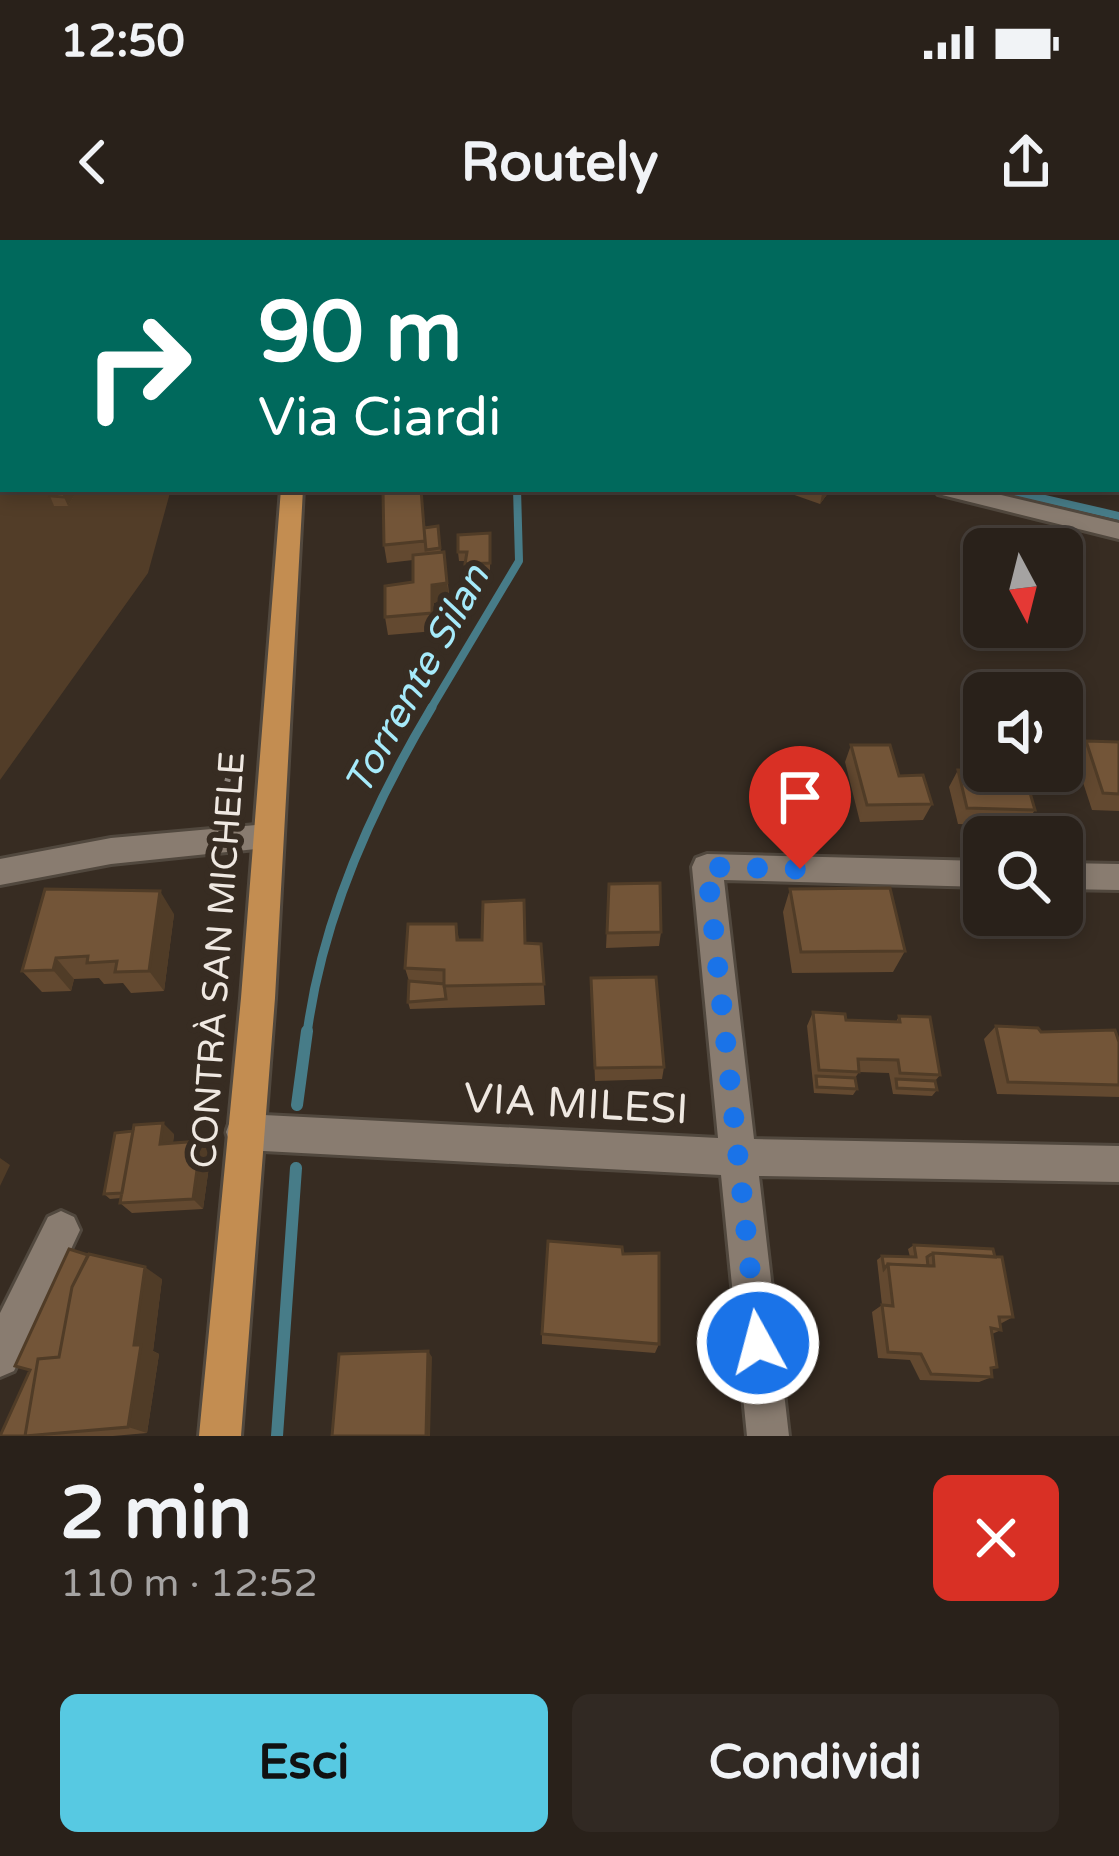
<!DOCTYPE html>
<html lang="it">
<meta charset="utf-8">
<style>
:root{--surface:#29211a;--page:#312923;--text:#f1f3f6;--muted:#a5a3a2;--line:#453e39;--accent:#57c9e2}
body{margin:0;font-family:"Varela Round",sans-serif;background:var(--page);color:var(--text);height:100vh;display:flex;flex-direction:column;font-size:45px;white-space:nowrap}
*{box-sizing:border-box;margin:0}
p{font-size:39px;color:var(--muted)}
.icon{flex:none;width:66px;height:66px;fill:none;stroke:currentColor;stroke-width:2;stroke-linecap:round;stroke-linejoin:round}
.map{position:relative;height:1196px;overflow:hidden}
.drawer{display:flex;flex-direction:column;background:var(--surface);flex:1}
.drawer>*{flex:none}
.guide{position:absolute;left:0px;top:0px;width:1119px;height:252px;box-shadow:0 6px 18px #0003,0 0 0 3px var(--line);background:#00695c;color:#fff;overflow:hidden}
.needle{width:78px;rotate:173deg}
.fabs{position:absolute;left:963px;top:288px;display:grid;gap:24px}
.fabs a{display:grid;place-items:center;width:120px;height:120px;border-radius:18px;background:var(--surface);box-shadow:0 6px 18px #0003,0 0 0 3px var(--line);font-size:60px}
.pin{position:absolute;display:grid;place-items:center;width:102px;height:102px;color:#fff;margin:-123px -51px;border-radius:50% 50% 50% 0;rotate:-45deg;box-shadow:0 0 12px #0007}
.pin .icon{rotate:45deg}
.me{position:absolute;width:132px;margin:-66px;rotate:353deg;stroke-linejoin:round;filter:drop-shadow(0 0 9px #0008)}
.turn{display:flex;align-items:center;gap:42px;height:252px;padding:0 60px;font-size:54px}
.turn .icon{width:156px;height:156px;stroke-width:2.5}
.turn b{display:block;font-size:84px;line-height:102px}
.round{display:grid;place-items:center;flex:none;width:126px;height:126px;border-radius:18px;background:var(--page)}
.overview{display:flex;align-items:center;justify-content:space-between;height:204px;padding:0 60px}
h1{font-size:72px;font-weight:700;line-height:90px}
.action{display:flex;gap:24px;margin-top:auto;padding:24px 60px}
.action a{flex:1;height:138px;border-radius:18px;background:var(--accent);color:#111;font-size:48px;font-weight:700;line-height:138px;text-align:center}
.action a+a{background:var(--page);color:var(--text)}
.status{display:flex;justify-content:space-between;align-items:center;height:84px;padding:0 60px;background:var(--surface);direction:ltr}
.status svg{height:33px;fill:currentColor}
header{display:flex;justify-content:space-between;align-items:center;height:156px;padding:0 60px;background:var(--surface);font-size:54px;font-weight:700}
.map>svg:first-child{display:block}
.green{fill:#523d28}
.lines{fill:none;stroke-linecap:round;stroke-linejoin:round}
.stream-far3{stroke:#477c88;stroke-width:6}
.stream-far2{stroke:#477c88;stroke-width:8}
.stream-far1{stroke:#477c88;stroke-width:9}
.stream{stroke:#477c88;stroke-width:12}
.minor-casing{stroke:#51483e;stroke-width:6}
.major-casing{stroke:#51483e;stroke-width:6}
.path{stroke:#8e857d;stroke-width:6;stroke-dasharray:3 9;stroke-linecap:butt}
.minor{fill:#897c70;fill-rule:evenodd}
.major{fill:#c38d51;fill-rule:evenodd}
.wall{fill:#634930}
.shaded-wall{fill:#503c27}
.building{fill:#735538;stroke:#503c27;stroke-width:3}
.route{stroke:#1a73e8;stroke-width:21;stroke-dasharray:0 37.8}
.labels{text-anchor:middle;dominant-baseline:central;stroke-width:12;stroke-linejoin:round;paint-order:stroke}
.street-label{font-size:36px;fill:#efe8e1;stroke:#372c22}
.water-label{font-size:39px;font-style:italic;fill:#a6eafa;stroke:#372c22}
.near-street-label{font-size:42px;fill:#efe8e1;stroke:#372c22}
</style>
<div class="status"><b>12:50</b><svg viewBox="0 0 49 12"><path d="M0 12V9h3v3zM5 12V6h3v6zM10 12V3h3v9zM15 12V0h3v12zM26 1h20v11H26zM47 4h2v5h-2z"/></svg></div>
<header><svg class="icon" aria-label="back" viewBox="0 0 24 24"><path d="M15 5l-7 7 7 7"/></svg>Routely<svg class="icon" aria-label="share" viewBox="0 0 24 24"><path d="M12 15V3M7 8l5-5 5 5M5 13v7h14v-7"/></svg></header>
<div class="map">
<svg width="1119" height="1196" viewBox="0 0 1119 1196">
<rect width="100%" height="100%" fill="#372c22"/>
<!-- green -->
<path class="green" d="M381,0h491l-16,3z
M0,77l3,172h168l-23,84 -148,207z"/>
<g class="lines">
<!-- stream-far3 -->
<path class="stream-far3" d="M317,0l35,3"/>
<!-- stream-far2 -->
<path class="stream-far2" d="M1002,249l117,27
M430,470l89,-149 -2,-72"/>
<!-- stream-far1 -->
<path class="stream-far1" d="M307,794c15,-116 65,-227 125,-327"/>
<!-- stream -->
<path class="stream" d="M297,865l10,-74
M277,1196l19,-268"/>
<defs>
<path id="minor" d="M0,51h3v12h-3z
M1116,188h3v16l-3,-1z
M935,249h41l143,34v16l-181,-45z
M266,584l11,3 4,9 -4,9 -11,3 -155,16 -111,21v-26l111,-21z
M707,614l277,7v26l-260,-7 30,259 365,7v36l-360,-6 30,260h-42l-26,-261 -477,-25 -13,-5 -5,-13 5,-13 13,-5 474,24 -26,-271 4,-9z
M1062,623l57,1v26l-57,-1z
M61,971l13,6 6,13 -66,141 -14,6v-64l48,-96z"/>
<path id="major" d="M193,0h18l2,3h-18z
M281,249h22l-28,509 -34,438h-42l42,-438z"/>
</defs>
<!-- minor casing -->
<use href="#minor" class="minor-casing"/>
<!-- major casing -->
<use href="#major" class="major-casing"/>
<!-- path -->
<path class="path" d="M217,576l13,-44 13,-14"/>
<!-- minor -->
<use href="#minor" class="minor"/>
<!-- major -->
<use href="#major" class="major"/>
</g>
<!-- wall -->
<path class="wall" d="M787,249h44l-11,15 -34,-12z
M50,256h24l-6,10h-14z
M438,286l3,26h3l6,49 -16,2 1,28 -47,4 -3,-18 28,-35v-22l-26,3 -3,-18 41,-17z
M490,293v40h-24l-1,-12h-6l-1,-9z
M1086,501l33,1v69l-27,-1 -17,-52z
M851,505l48,31 33,28 -9,16 -63,2 -15,-60z
M958,530l77,40 -11,16 -66,-2 -9,-37z
M609,644l52,48 -2,14 -53,2z
M790,649l115,62 -12,21 -101,1 -9,-61z
M174,674l-10,77 -33,2 -8,-10 -19,1 -5,-6 -25,1 -3,12 -29,1 -20,-21z
M456,684l3,16 82,4 4,61 -135,4 -2,-7 1,-21 -4,-13z
M591,738l73,89 -2,12 -67,2z
M813,772l33,8 50,2 3,-6 41,59 -5,6 2,9 -5,6 -39,-2 -4,-21 -30,-1 -4,6 2,11 -4,6 -39,-2 -7,-67z
M996,786l123,16v55l-122,-3 -13,-55z
M174,894l-1,9 28,-2 10,11 -8,57 -71,4 -12,-10 1,-5 -11,1 -6,-5z
M914,1005l79,4 20,68 -13,7 1,6 -9,4 5,33 -6,3 1,7 -13,5 -59,-2 -10,-20 -32,-2 -6,-46 10,-7 -5,-45 5,-4 28,1 -2,-8z
M623,1014l36,90 -4,9 -113,-9v-10z
M162,1039l-9,72 6,3 -12,79 -34,3h-113l30,-65 -15,-5z"/>
<!-- shaded-wall -->
<path class="shaded-wall" d="M68,249h3l3,7 -6,10 -4,-9z
M823,249h8l-11,15z
M447,343l3,18 -16,2 1,28 -3,-46z
M160,651l14,23 -10,77 -15,-20z
M56,718l18,21 -3,12 -18,-21z
M163,883l11,11 -3,21 -11,-11z
M201,901l10,11 -8,57 -10,-10z
M0,918l10,7 -10,21z
M145,1027l17,12 -9,72 6,3 -12,79 -19,-6 6,-82z
M428,1111l4,6 -2,79h-4z"/>
<!-- building -->
<path class="building" d="M115,0h42l-43,2z
M262,0h64l-5,3h-58z
M53,249h15l-4,8 -14,-1z
M421,249l4,52 -41,4 -1,-54z
M438,286l2,22 -14,2 -2,-22z
M490,293v30l-25,1 2,-12h-9v-17z
M444,312l3,31 -15,2v28l-47,4v-31l28,-4v-27z
M1086,501l33,1v52l-16,-1z
M851,505h39l9,31 24,-1 9,29 -65,1z
M958,530l66,2 11,38 -68,-2z
M660,643l1,49 -54,1 2,-49z
M890,648l15,63 -104,1 -11,-63z
M45,649l115,2 -11,80 -34,1 2,-11 -30,2 1,-7 -32,2 -3,12 -31,1z
M524,660l1,43 16,1 3,40 -100,2v-16l-39,-2 3,-44h48l1,16h25l1,-38z
M656,737l8,90 -69,1 -4,-90z
M409,741l35,3 2,15 -38,3z
M813,772l32,2 1,6 54,2 -1,-6 31,1 10,58 -40,-2 -2,-13 -40,-1 1,13 -40,-2z
M996,786l42,2 3,4 74,-2 4,12v43l-111,-3z
M816,836l39,2 2,11 -40,-2z
M896,839l39,2 2,9 -40,-2z
M163,883l-3,21 41,-3 -8,58 -73,4 14,-78z
M133,891l-11,62 -18,1 11,-61z
M548,1001l74,6 1,7 36,-1v91l-117,-10z
M914,1005l79,4 2,8 -62,-4 -6,4 1,9 -40,-2 -4,5 -2,-13 34,1z
M69,1009l19,6 -16,32 -13,70 -21,2 -13,77h-25l30,-66 -15,-4z
M933,1013l69,4 11,60h-14l2,13 -10,-2 6,39 -6,1 1,9 -61,-3 -10,-20 -33,-2 -6,-47 11,1 -5,-42 46,2z
M89,1014l56,13 -11,78h7l-13,82 -103,9 13,-77 21,-2 13,-70z
M428,1111l-2,85h-94l7,-82z"/>
<g class="lines">
<!-- route -->
<path class="route" d="M758,1103l-51,-476 93,2"/>
</g>
<g class="labels">
<!-- street labels -->
<g class="street-label">
<text transform="translate(218 720) rotate(-86)">CONTRÀ SAN MICHELE</text>
</g>
<!-- water labels -->
<g class="water-label">
<text transform="translate(417 440) rotate(-61)">Torrente Silan</text>
</g>
<!-- near-street labels -->
<g class="near-street-label">
<text transform="translate(576 864) rotate(3)">VIA MILESI</text>
</g>
</g>
</svg>
<div class="fabs">
<a><svg class="needle" viewBox="-14 -14 28 28"><path d="M0-13l5 13h-10z" fill="#e53935"/><path d="M0 13l5-13h-10z" fill="#a5a3a2"/></svg></a>
<a><svg class="icon" aria-label="sound" viewBox="0 0 24 24"><path d="M4 9h4l5-4v14l-5-4H4zM17 9q2 3 0 6"/></svg></a>
<a><svg class="icon" aria-label="search" viewBox="0 0 24 24"><circle cx="10" cy="10" r="6"/><path d="M15 15l6 6"/></svg></a>
</div>
<div class="pin" style="left:800px;top:629px;background:#d93025"><svg class="icon" aria-label="arrive" viewBox="0 0 24 24"><path d="M6 21V4h12l-3 4 3 4H6"/></svg></div>
<svg class="me" style="left:758px;top:1103px" viewBox="-20 -20 40 40"><circle r="17" fill="#1a73e8" stroke="#fff" stroke-width="3"/><path d="M0-11L8 9 0 5-8 9z" fill="#fff"/></svg>
<div class="guide">
<div class="turn"><svg class="icon" aria-label="right" viewBox="0 0 24 24"><path d="M7 20v-9h11M14 6l5 5-5 5"/></svg><div><b>90 m</b>Via Ciardi</div></div>
</div>
</div>
<section class="drawer">
<div class="overview"><div><h1>2 min</h1><p>110 m · 12:52</p></div><a class="round" style="background:#d93025;color:#fff"><svg class="icon" aria-label="close" viewBox="0 0 24 24"><path d="M6 6l12 12M18 6L6 18"/></svg></a></div>
<div class="action"><a>Esci</a><a>Condividi</a></div>
</section>
